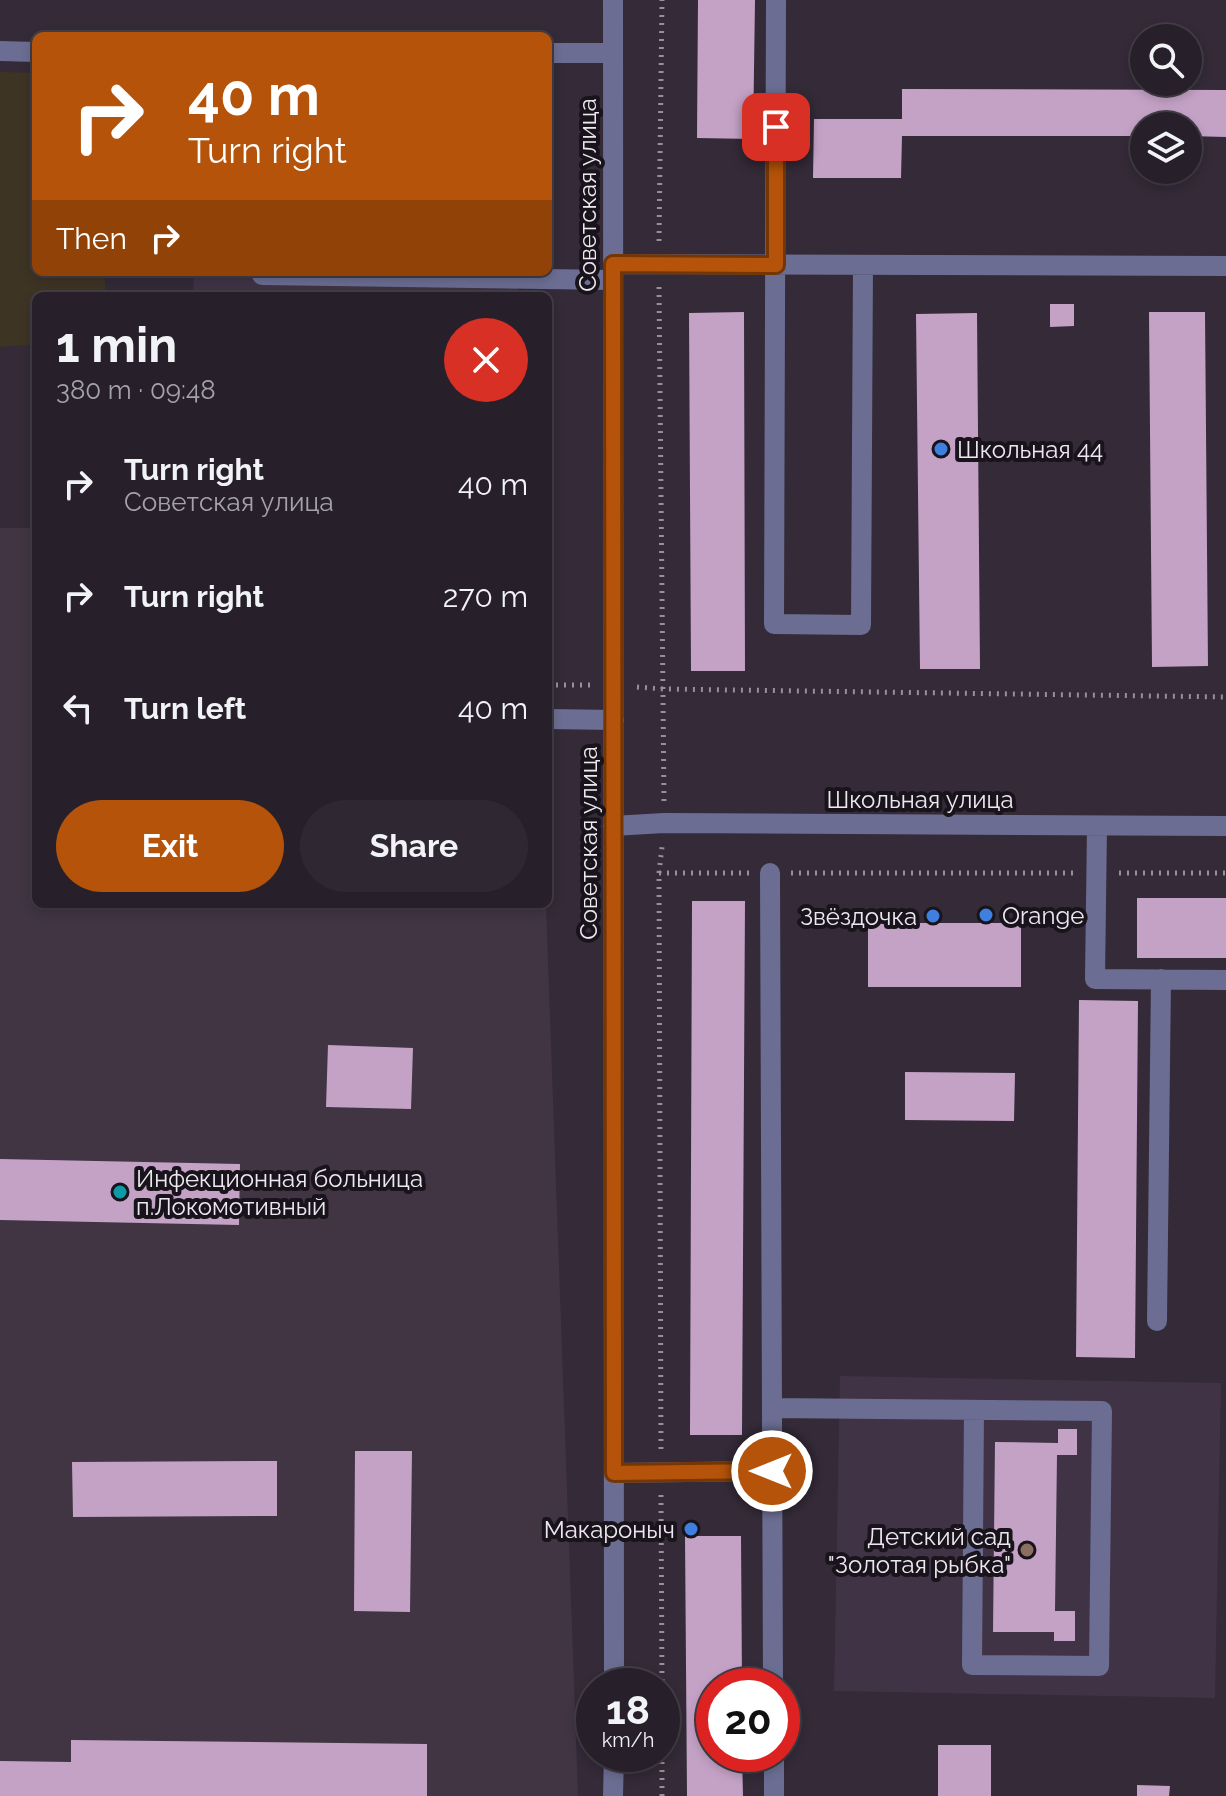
<!DOCTYPE html>
<meta charset="utf-8">
<style>
:root{--surface:#27202a;--page:#2f2832;--text:#f1f3f6;--muted:#a4a3a8;--line:#433e47;--accent:#b45309}
body{margin:0;font-family:Raleway,sans-serif;background:var(--page);color:var(--text);height:100vh;display:flex;flex-direction:column;font-size:30px;white-space:nowrap}
*{box-sizing:border-box;margin:0}
p{font-size:26px;color:var(--muted)}
.icon{flex:none;width:44px;height:44px;fill:none;stroke:currentColor;stroke-width:2;stroke-linecap:round;stroke-linejoin:round}
.map{position:relative;flex:1;overflow:hidden}
.drawer{position:absolute;left:32px;top:292px;width:520px;height:616px;display:flex;flex-direction:column;background:var(--surface);border-radius:12px;box-shadow:0 4px 12px #0003,0 0 0 2px var(--line)}
.drawer>*{flex:none}
.banner{position:absolute;left:32px;top:32px;width:520px;height:244px;border-radius:12px;box-shadow:0 4px 12px #0003,0 0 0 2px var(--line);background:#b45309;color:#fff;overflow:hidden}
.buttons{position:absolute;left:1130px;top:24px;display:grid;gap:16px}
.buttons a{display:grid;place-items:center;width:72px;height:72px;border-radius:50%;background:var(--surface);box-shadow:0 4px 12px #0003,0 0 0 2px var(--line);font-size:40px}
.speed{position:absolute;left:576px;top:1668px;display:flex;gap:16px;font-size:40px;font-weight:700;text-align:center}
.speed>*{display:grid;place-content:center;width:104px;height:104px;border-radius:50%;background:var(--surface);box-shadow:0 4px 12px #0003,0 0 0 2px var(--line);line-height:1}
.speed small{font-size:20px;font-weight:400}
.speed .limit{border:12px solid #d22;background:#fff;color:#111}
.pin{position:absolute;display:grid;place-items:center;width:68px;height:68px;color:#fff;margin:-34px;border-radius:16px;box-shadow:0 4px 12px #0006}
.me{position:absolute;width:88px;margin:-44px;rotate:270deg;stroke-linejoin:round;filter:drop-shadow(0 0 6px #0008)}
.turn{display:flex;align-items:center;gap:28px;height:168px;padding:0 24px;font-size:36px}
.turn .icon{width:104px;height:104px;stroke-width:2.5}
.turn b{display:block;font-size:56px;line-height:68px}
.then{display:flex;align-items:center;height:76px;padding:0 24px;background:#0003;gap:16px;font-size:30px}
.round{display:grid;place-items:center;flex:none;width:84px;height:84px;border-radius:42px;background:var(--page)}
.summary{display:flex;align-items:center;justify-content:space-between;height:136px;padding:0 24px}
h1{font-size:48px;font-weight:700;line-height:60px}
.primary-button{display:flex;gap:16px;margin-top:auto;padding:16px 24px}
.primary-button a{flex:1;height:92px;border-radius:48px;background:var(--accent);color:#fff;font-size:32px;font-weight:700;line-height:92px;text-align:center}
.primary-button a+a{background:var(--page);color:var(--text)}
ul{padding:0;list-style:none}
li{display:flex;align-items:center;gap:24px;height:112px;padding:0 24px}
li div{flex:1}
li b{display:block;font-size:30px}
li em{font-style:normal}
.map>svg:first-child{display:block}
.built{fill:#403346}
.industrial{fill:#3e3424}
.medical{fill:#413543}
.building{fill:#c4a2c6}
.lines{fill:none;stroke-linecap:round;stroke-linejoin:round}
.path{stroke:#978f9b;stroke-width:5;stroke-dasharray:2 6;stroke-linecap:butt}
.minor{stroke:#6b6e92;stroke-width:20}
.route-casing{stroke:#753606;stroke-width:20}
.route{stroke:#b45309;stroke-width:14}
.shop-dot{fill:#3f7fe0;stroke:#19141b;stroke-width:3}
.culture-dot{fill:#0f9aa8;stroke:#19141b;stroke-width:3}
.education-dot{fill:#8d6e63;stroke:#19141b;stroke-width:3}
.labels{text-anchor:middle;dominant-baseline:central;stroke-width:8;stroke-linejoin:round;paint-order:stroke}
.street-label{font-size:24px;fill:#ede7f1;stroke:#19141b}
.poi-label{font-size:24px;fill:#ede7f1;stroke:#19141b;text-anchor:start}
</style>
<div class="map">
<svg width="1226" height="1796" viewBox="0 0 1226 1796">
<rect width="100%" height="100%" fill="#342a38"/>
<!-- built -->
<path class="built" d="M194,272h324v24h-325z
M840,1376l381,7 -6,315 -381,-7z"/>
<!-- industrial -->
<path class="industrial" d="M0,72l36,1v199h68l2,24h-70v48l-36,3z"/>
<!-- medical -->
<path class="medical" d="M0,528h36v376h510l32,892h-578z"/>
<!-- building -->
<path class="building" d="M698,0h57l-2,139 -56,-1z
M902,89l324,1v47l-38,-1v-10h-44v10h-242l-1,42h-88l1,-59h88z
M1050,304h24v22l-24,1z
M744,312l1,359h-54l-2,-358z
M1149,312h56l3,354 -56,1z
M977,313l3,356h-60l-4,-355z
M1137,898h89v60h-89z
M692,901h53l-3,534h-52z
M868,923h153v64h-153z
M1079,1000l59,1 -3,357 -59,-1z
M328,1045l85,3 -2,61 -85,-2z
M905,1072l110,1 -1,48 -109,-1z
M0,1159l240,5 -1,61 -239,-5z
M1058,1429h19v26h-20l-2,156h20v30h-21v-9h-61l2,-190 63,1z
M355,1451h57l-2,161 -56,-1z
M277,1461v55l-204,1 -1,-55z
M685,1536h56l1,150h-28v68h28l1,42h-56z
M71,1740l356,4v52h-427v-35l71,1z
M938,1745h53v51h-53z
M1137,1785l33,1 -1,10h-32z"/>
<g class="lines">
<!-- path -->
<path class="path" d="M659,241l3,-241
M659,287l5,514
M548,685h43
M637,687l26,2 563,8
M659,873h90
M791,873h282
M1119,873h107
M661,1449l-2,-576 3,-26
M661,1495l1,191
M662,1754v42"/>
<!-- minor -->
<path class="minor" d="M613,0l1,1686
M776,0l-2,624 87,1 2,-360
M0,51l36,1
M548,53h65
M613,264l613,2
M262,275l351,5
M548,719l66,1
M613,826l51,-3 562,3
M1097,826l-2,153 131,1
M770,873l3,813
M1157,1321l4,-342
M772,1408l330,3 -3,255 -127,-1 2,-255
M614,1473l158,-2
M774,1754v42
M613,1796l1,-42"/>
</g>
<g class="lines">
<defs>
<path id="route" d="M772,1471l-158,2 -1,-1209 163,1v-138"/>
</defs>
<!-- route casing -->
<use href="#route" class="route-casing"/>
<!-- route -->
<use href="#route" class="route"/>
</g>
<!-- markers -->
<g class="shop-dot">
<circle cx="941" cy="449" r="8"/>
<circle cx="986" cy="915" r="8"/>
<circle cx="933" cy="916" r="8"/>
<circle cx="691" cy="1529" r="8"/>
</g>
<circle class="culture-dot" cx="120" cy="1192" r="8"/>
<circle class="education-dot" cx="1027" cy="1550" r="8"/>
<g class="labels">
<!-- street labels -->
<g class="street-label">
<text transform="translate(587 195) rotate(-90)">Советская улица</text>
<text x="920" y="799">Школьная улица</text>
<text transform="translate(588 843) rotate(-90)">Советская улица</text>
</g>
<!-- poi labels -->
<g class="poi-label">
<text x="957" y="449">Школьная 44</text>
<text x="1002" y="915">Orange</text>
<text x="917" y="916" text-anchor="end">Звёздочка</text>
<text x="136" y="1178">Инфекционная больница<tspan x="136" dy="28">п.Локомотивный</tspan></text>
<text x="675" y="1529" text-anchor="end">Макароныч</text>
<text x="1011" y="1536" text-anchor="end">Детский сад<tspan x="1011" dy="28">"Золотая рыбка"</tspan></text>
</g>
</g>
</svg>
<div class="buttons">
<a><svg class="icon" aria-label="search" viewBox="0 0 24 24"><circle cx="10" cy="10" r="6"/><path d="M15 15l6 6"/></svg></a>
<a><svg class="icon" aria-label="layers" viewBox="0 0 24 24"><path d="M12 4l9 5-9 5-9-5zM3 14l9 5 9-5"/></svg></a>
</div>
<div class="speed"><div>18<small>km/h</small></div><div class="limit">20</div></div>
<div class="pin" style="left:776px;top:127px;background:#d93025"><svg class="icon" aria-label="arrive" viewBox="0 0 24 24"><path d="M6 21V4h12l-3 4 3 4H6"/></svg></div>
<svg class="me" style="left:772px;top:1471px" viewBox="-20 -20 40 40"><circle r="17" fill="#b45309" stroke="#fff" stroke-width="3"/><path d="M0-11L8 9 0 5-8 9z" fill="#fff"/></svg>
<div class="banner">
<div class="turn"><svg class="icon" aria-label="right" viewBox="0 0 24 24"><path d="M7 20v-9h11M14 6l5 5-5 5"/></svg><div><b>40 m</b>Turn right</div></div>
<div class="then">Then<svg class="icon" aria-label="right" viewBox="0 0 24 24"><path d="M7 20v-9h11M14 6l5 5-5 5"/></svg></div>
</div>
<section class="drawer">
<div class="summary"><div><h1>1 min</h1><p>380 m · 09:48</p></div><a class="round" style="background:#d93025;color:#fff"><svg class="icon" aria-label="close" viewBox="0 0 24 24"><path d="M6 6l12 12M18 6L6 18"/></svg></a></div>
<ul>
<li><svg class="icon" aria-label="right" viewBox="0 0 24 24"><path d="M7 20v-9h11M14 6l5 5-5 5"/></svg><div><b>Turn right</b><p>Советская улица</p></div><em>40 m</em></li>
<li><svg class="icon" aria-label="right" viewBox="0 0 24 24"><path d="M7 20v-9h11M14 6l5 5-5 5"/></svg><div><b>Turn right</b></div><em>270 m</em></li>
<li><svg class="icon" aria-label="left" viewBox="0 0 24 24"><path d="M17 20v-9H6M10 6l-5 5 5 5"/></svg><div><b>Turn left</b></div><em>40 m</em></li>
</ul>
<div class="primary-button"><a>Exit</a><a>Share</a></div>
</section>
</div>
